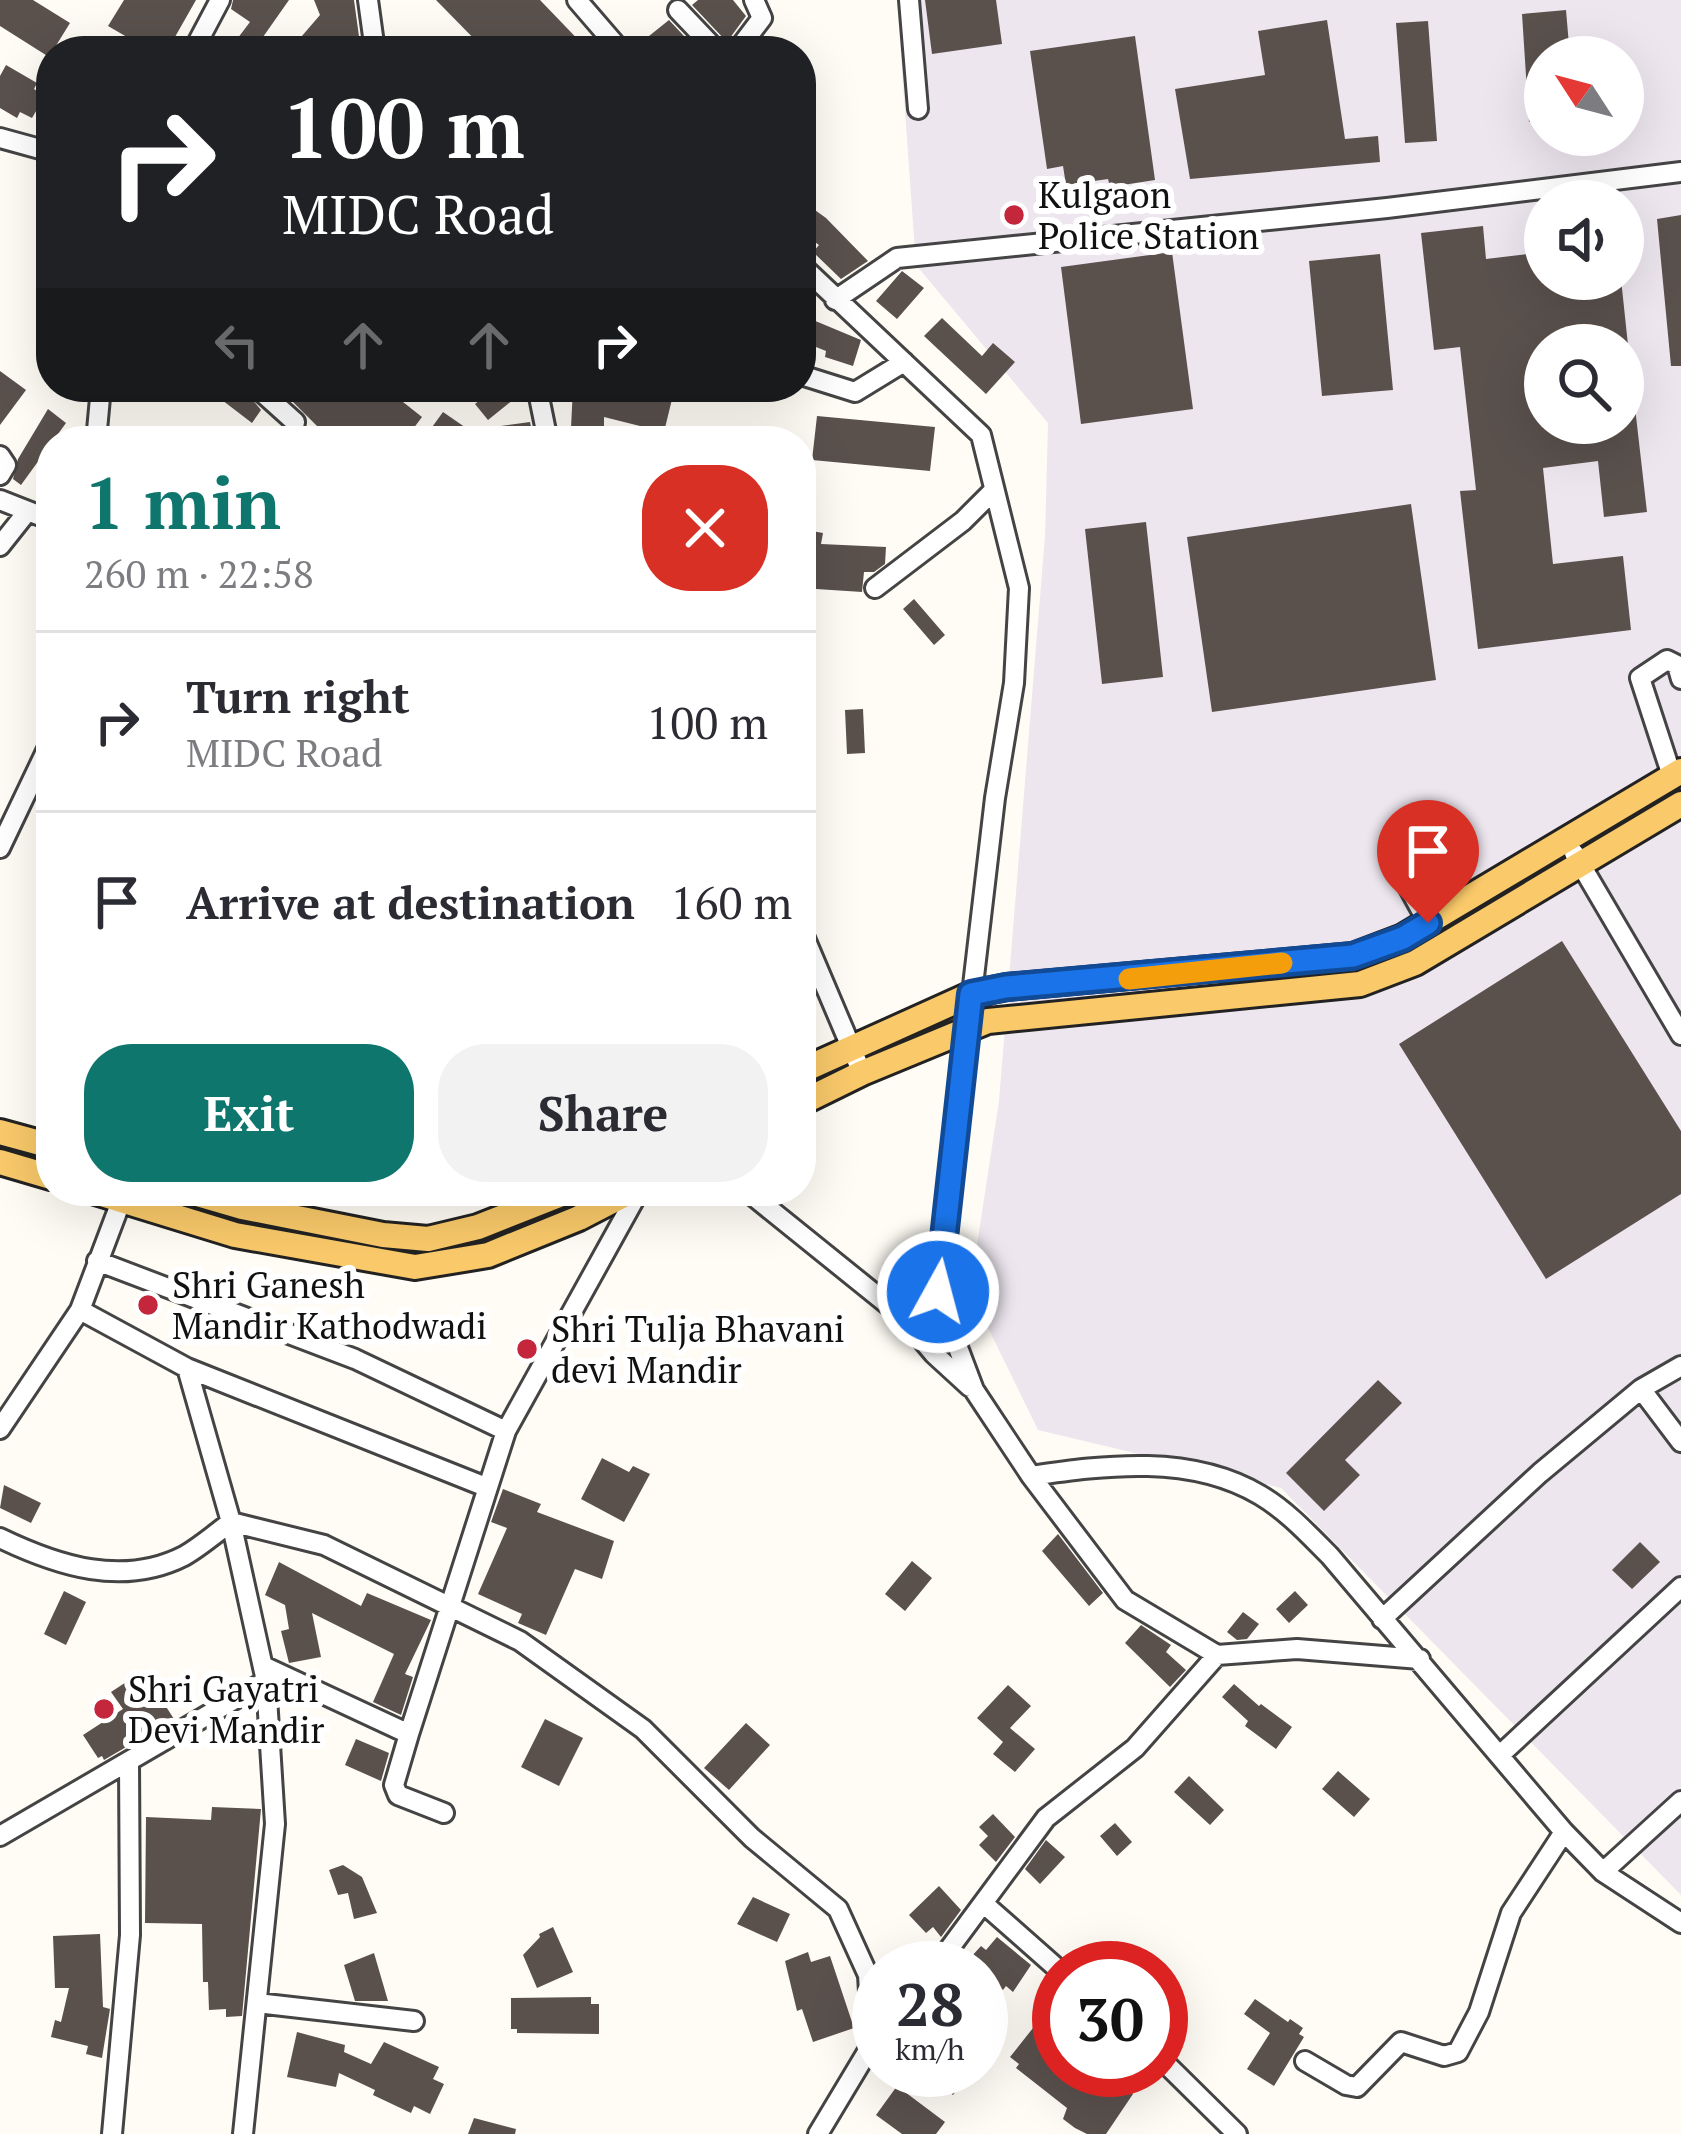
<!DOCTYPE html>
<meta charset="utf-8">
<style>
:root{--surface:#fff;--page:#f2f2f3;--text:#2b2b33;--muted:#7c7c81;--line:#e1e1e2;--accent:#0f766e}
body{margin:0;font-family:"PT Serif",serif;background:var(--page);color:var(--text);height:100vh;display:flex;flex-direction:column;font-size:45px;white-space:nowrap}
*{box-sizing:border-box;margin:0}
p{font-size:39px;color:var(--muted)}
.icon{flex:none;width:66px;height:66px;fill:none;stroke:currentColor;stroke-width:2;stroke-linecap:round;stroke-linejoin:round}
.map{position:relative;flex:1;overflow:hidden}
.side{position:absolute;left:36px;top:426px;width:780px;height:780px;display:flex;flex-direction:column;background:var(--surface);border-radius:48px;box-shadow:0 12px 48px #0002}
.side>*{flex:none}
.hud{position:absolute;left:36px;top:36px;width:780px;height:366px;border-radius:48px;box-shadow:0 12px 48px #0002;background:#202124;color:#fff;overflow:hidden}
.needle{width:78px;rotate:306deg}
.tools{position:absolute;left:1524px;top:36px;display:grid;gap:24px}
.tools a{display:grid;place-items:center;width:120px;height:120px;border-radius:50%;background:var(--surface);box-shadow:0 12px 48px #0002;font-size:60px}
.speed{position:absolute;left:852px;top:1941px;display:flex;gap:24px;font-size:60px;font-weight:700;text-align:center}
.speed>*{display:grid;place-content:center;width:156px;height:156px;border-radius:50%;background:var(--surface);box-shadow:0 12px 48px #0002;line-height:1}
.speed small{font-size:30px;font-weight:400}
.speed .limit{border:18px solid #d22;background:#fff;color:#111}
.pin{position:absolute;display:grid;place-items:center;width:102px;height:102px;color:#fff;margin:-123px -51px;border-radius:50% 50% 50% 0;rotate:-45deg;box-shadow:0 0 12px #0007}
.pin .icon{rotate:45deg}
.me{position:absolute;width:132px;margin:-66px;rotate:7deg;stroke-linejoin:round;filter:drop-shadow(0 0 9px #0008)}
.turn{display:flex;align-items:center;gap:42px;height:252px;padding:0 48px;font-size:54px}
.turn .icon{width:156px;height:156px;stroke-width:2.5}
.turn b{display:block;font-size:84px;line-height:102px}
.lanes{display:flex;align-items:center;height:114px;padding:0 48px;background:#0003;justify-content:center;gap:60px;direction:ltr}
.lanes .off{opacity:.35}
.round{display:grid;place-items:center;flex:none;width:126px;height:126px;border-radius:48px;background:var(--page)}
.summary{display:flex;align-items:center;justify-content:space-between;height:204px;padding:0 48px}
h1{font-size:72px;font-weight:700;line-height:90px;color:var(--accent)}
.primary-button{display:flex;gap:24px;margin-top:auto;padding:24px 48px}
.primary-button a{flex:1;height:138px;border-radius:48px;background:var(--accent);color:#fff;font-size:48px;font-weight:700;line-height:138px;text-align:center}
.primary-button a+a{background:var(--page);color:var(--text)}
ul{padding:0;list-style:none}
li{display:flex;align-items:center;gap:36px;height:180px;padding:0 48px;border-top:3px solid var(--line)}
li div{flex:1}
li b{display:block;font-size:45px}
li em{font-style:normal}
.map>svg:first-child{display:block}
.industrial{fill:#ede6ef;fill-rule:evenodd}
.building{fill:#5a514d}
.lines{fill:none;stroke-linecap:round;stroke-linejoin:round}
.minor-casing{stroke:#444;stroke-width:24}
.major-casing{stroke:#222;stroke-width:30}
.minor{stroke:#fff;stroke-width:18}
.major{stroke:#f9c96a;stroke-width:24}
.route-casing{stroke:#114b97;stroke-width:30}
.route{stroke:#1a73e8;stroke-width:21}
.slow{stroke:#f59e0b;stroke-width:21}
.poi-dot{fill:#c4263c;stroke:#fff;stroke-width:4.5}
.labels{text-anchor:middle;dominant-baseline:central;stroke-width:12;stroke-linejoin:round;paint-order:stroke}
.poi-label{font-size:36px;fill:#111;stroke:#fff;text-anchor:start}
</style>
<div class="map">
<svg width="1681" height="2134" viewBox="0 0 1681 2134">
<rect width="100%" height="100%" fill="#fffcf5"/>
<!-- industrial -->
<path class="industrial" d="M897,0h784v1895l-400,-407 -243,-58 -68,-139 29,-190 46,-565 3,-113 -132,-158zM1545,57h78v78h-78zM1545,201h78v78h-78zM1545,345h78v78h-78z"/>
<!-- building -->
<path class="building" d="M0,0h33l37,23 -21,34 -49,-31z
M124,0h72l-29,51h-16l-43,-25z
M233,0h56l-26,37 19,14h-54l22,-29 -19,-13z
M314,0h40l7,51h-72l31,-36z
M436,0h104l49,51h-103z
M698,0h35l13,16 -19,26 -35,-37z
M925,0h71l6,44 -70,10z
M1566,10l4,47h-25v64l-16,1 -7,-108z
M669,20l29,31h-45l-9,-11z
M1327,20l18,119 33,-3 2,26 -190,17 -15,-90 90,-14 -7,-44z
M1428,21l9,120 -32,2 -9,-120z
M1135,36l20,144 -45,7 -2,-8 -42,6 -3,-19 -16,3 -17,-118z
M6,65l31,18 -3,6 11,7 -13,22 -12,-6 -3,6 -17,-10v-32z
M801,200l25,18 42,43 -27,18 -28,-27 6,-7 -18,-13z
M1681,215v151h-10l-14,-147z
M1483,226l3,33 59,-7v27h76l7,66h-83v78h78v-32l10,-1 14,122 -43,5 -6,-56 -55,7 10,96 70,-8 8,74 -153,19 -18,-158 16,-1 -16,-143 -26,3 -13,-117z
M1172,252l21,157 -112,15 -20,-157z
M1380,254l13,136 -71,6 -13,-135z
M902,271l22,17 -27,31 -21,-18z
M801,315l60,25 -8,26 -28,-9 1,-6 -25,-10z
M942,318l40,38 11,-13 22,19 -29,32 -62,-58z
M0,371l26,19 -26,35z
M205,387h37l19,23 -9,13z
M304,387h67l9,6 4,-6 38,30 -18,24h-88l7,-9 -30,-30z
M496,387h28v4l-36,29 -13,-16z
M573,387h33l-1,8 30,7 4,-15h36l-11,45 -60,-15v12l-33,-1z
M48,409l18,14 -45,62 -8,-6 5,-20z
M443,412l29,20 -11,9h-24l-10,-7z
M817,416l118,11 -5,44 -118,-11z
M530,422l4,19h-31l-2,-15z
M1411,504l25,176 -224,32 -25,-175z
M1146,522l17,155 -61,7 -17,-155z
M801,529l22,4 -2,11 65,3 -1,17 -11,8h-10l-2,20 -61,-4z
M914,599l31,36 -11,10 -31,-36z
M863,709l2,44 -18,1 -2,-44z
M1562,941l119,190v63l-135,85 -147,-235z
M1378,1380l24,23 -57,57 15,15 -36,36 -38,-38z
M602,1458l27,14 4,-6 17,8 -26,48 -43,-23z
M4,1485l37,18 -10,20 -31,-15z
M503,1489l38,15 -4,8 77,29 -12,38 -27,-10 -29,66 -28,-12 4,-9 -44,-20 29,-66 -16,-6z
M1058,1534l45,59 -14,13 -47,-55z
M1640,1542l20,20 -28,27 -20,-19z
M912,1561l20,17 -27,33 -20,-17z
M279,1562l82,44 6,-13 64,27 -26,54 8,3 -12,38 -28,-13 21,-48 -82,-41 9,44 -32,6 -8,-32 8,-2 -4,-24 -20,-10z
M64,1591l22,11 -20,43 -22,-11z
M1295,1591l13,14 -19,18 -13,-14z
M1243,1612l16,12 -12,15 -10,1 -10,-8z
M1141,1625l30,20 -5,7 20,18 -16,17 -45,-44z
M143,1671l31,48 -70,41 -2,-4 -4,2 -15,-23 40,-26 -12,-17z
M1234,1684l25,22 2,-2 31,23 -16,22 -31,-23 3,-5 -26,-24z
M1008,1685l23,21 -21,22 25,21 -20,23 -22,-18 10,-12 -26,-24z
M545,1719l38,19 -24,48 -38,-19z
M746,1723l24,22 -41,45 -25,-22z
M356,1739l33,14 -8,28 -36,-16z
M1338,1771l32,28 -16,18 -32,-28z
M1189,1776l35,34 -14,15 -36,-33z
M212,1807l49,2 -19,207 -16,1v-8l-17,1 -1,-28h-5l-1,-58 -57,-1 1,-106 65,3z
M993,1814l22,23 -19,25 -17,-17 9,-9 -9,-9z
M1115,1823l17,19 -15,14 -17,-20z
M1046,1840l19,17 -25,27 -15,-15z
M343,1865l19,12 15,36 -23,6 -6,-26 -10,2 -9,-25z
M939,1886l22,24 -20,27 -8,-10 -7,6 -17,-18z
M753,1897l37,17 -13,28 -40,-18z
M553,1927l20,45 -36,16 -14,-33 17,-18 -1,-3z
M100,1934l3,73 7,2 -8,49 -16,-4 2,-8 -37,-9 4,-17 6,2 8,-34h-14l-2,-52z
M997,1937l34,28 -18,27 -7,-6 -3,4 -26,-22 3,-4 -9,-7 10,-11 5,4z
M808,1952l3,10 19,-6 24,72 -41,14 -11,-33 -5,2 -12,-50z
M374,1953l14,48h-33l-11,-36z
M591,1997v7h8v30l-82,-1v-4h-6v-31z
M1161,1999l22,23 -22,20z
M1255,1999l33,23 2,-3 13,9 -4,6 5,3 -30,49 -27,-17 23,-36 -26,-19z
M1033,2028l16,13 10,-13v42h56l-5,6 23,18 -27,40h-19l-12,-6 -12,-9 4,-11 -51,-40 3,-4 -9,-7z
M297,2032l48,13 -1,7 27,12 13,-22 55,25 -6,12 11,5 -14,30 -16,-8 -3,7 -38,-18 2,-5 -36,-17 -3,14 -49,-10z
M922,2070h51l-20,25z
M897,2086l48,36 -9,12h-34l-26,-19z
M474,2118l42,11 -1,5h-47z"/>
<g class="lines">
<defs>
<path id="minor" d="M368,0l7,51
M577,0l44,51
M909,0l9,109
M678,10l39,41
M193,51l27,-51
M737,51l25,-33 -8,-18
M0,138l51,14
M801,265l180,170 38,153 -5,95 -19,115 -58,494 37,98 57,86 94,124 92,55 -82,93 -89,70 -111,150
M835,300l62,-42 490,-50 294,-36
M801,375l54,17 49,-30
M256,387l39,35 -4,19
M537,387l11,54
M96,441l5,-54
M0,456l6,9 -6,10
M0,500l51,20
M0,546l27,-34
M875,588l88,-67 31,-31
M46,752l5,40
M1672,776l-32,-98 27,-18 10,5 4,14
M1429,837l9,16 -3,15 21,39
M0,848l51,-107
M1574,853l107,182
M1404,879l24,44
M801,929l61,144
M747,1191l155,125 32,38 36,33
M97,1261l258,98 151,72
M80,1310l107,58 44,154 93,23 196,96 123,88 109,109 86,71 30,66 4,69 -54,90
M1681,1366l-40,23 40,53
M187,1368l299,119
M0,1429l80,-119 45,-119
M1031,1476c75,-11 160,-22 229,19 27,16 48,39 70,61l234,276 39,40 78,51
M0,1538c58,28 123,49 184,18 16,-9 32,-23 47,-34l35,159 9,143 -32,310
M1382,1619l158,-146 101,-84
M1217,1655l80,-6 123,10
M263,1666l146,68 97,-303 133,-240
M409,1734l-15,51 4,10 46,18
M1500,1755l181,-168
M0,1836l266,-155
M1603,1872l78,-71
M983,1903l76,67
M257,2003l157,18
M1161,2059l76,75
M1305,2061l41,24 11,2 44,-45 43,14 14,-4 21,-40 32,-99 53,-81
M112,2134l18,-199 -1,-173"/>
<path id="major" d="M801,1071l171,-77 35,-7 346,-31 50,-19 278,-166
M801,1103l61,-30 126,-52 372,-37 55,-21 266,-159
M0,1132l51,14
M0,1162l51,15
M92,1191l143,44 180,32 73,-12 91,-37 52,-27
M187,1191l55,16 141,28 45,4 50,-12 91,-36"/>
</defs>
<!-- minor casing -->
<use href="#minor" class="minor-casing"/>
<!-- major casing -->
<use href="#major" class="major-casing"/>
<!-- minor -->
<use href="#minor" class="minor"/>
<!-- major -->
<use href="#major" class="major"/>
</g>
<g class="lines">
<defs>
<path id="route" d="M938,1292l33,-298 35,-7 347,-31 50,-18 25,-15"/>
</defs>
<!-- route casing -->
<use href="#route" class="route-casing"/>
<!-- route -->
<use href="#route" class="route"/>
<!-- slow -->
<path class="slow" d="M1129,979l153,-16"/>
</g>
<!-- markers -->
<g class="poi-dot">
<circle cx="1014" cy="215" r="12"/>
<circle cx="148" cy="1305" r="12"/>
<circle cx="527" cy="1349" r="12"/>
<circle cx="104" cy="1709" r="12"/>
</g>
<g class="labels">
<!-- poi labels -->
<g class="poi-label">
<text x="1038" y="194">Kulgaon<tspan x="1038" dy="41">Police Station</tspan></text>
<text x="172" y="1284">Shri Ganesh<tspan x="172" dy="41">Mandir Kathodwadi</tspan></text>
<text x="551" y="1328">Shri Tulja Bhavani<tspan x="551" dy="41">devi Mandir</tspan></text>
<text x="128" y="1688">Shri Gayatri<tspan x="128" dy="41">Devi Mandir</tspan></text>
</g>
</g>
</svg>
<div class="tools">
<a><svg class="needle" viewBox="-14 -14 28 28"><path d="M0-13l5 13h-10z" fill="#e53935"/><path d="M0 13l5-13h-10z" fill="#7c7c81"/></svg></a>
<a><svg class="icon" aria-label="sound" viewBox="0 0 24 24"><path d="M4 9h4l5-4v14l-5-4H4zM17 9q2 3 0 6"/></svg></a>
<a><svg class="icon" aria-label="search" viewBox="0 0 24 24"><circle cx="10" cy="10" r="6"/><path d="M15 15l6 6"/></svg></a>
</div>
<div class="speed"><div>28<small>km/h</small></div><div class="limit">30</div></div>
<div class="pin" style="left:1428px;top:923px;background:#d93025"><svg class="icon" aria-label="arrive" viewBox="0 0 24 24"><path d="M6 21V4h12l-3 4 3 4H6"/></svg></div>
<svg class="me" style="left:938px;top:1292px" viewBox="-20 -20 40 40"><circle r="17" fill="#1a73e8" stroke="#fff" stroke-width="3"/><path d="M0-11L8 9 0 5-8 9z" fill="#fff"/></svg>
<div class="hud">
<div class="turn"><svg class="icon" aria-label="right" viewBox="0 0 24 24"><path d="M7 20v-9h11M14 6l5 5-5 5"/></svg><div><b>100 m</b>MIDC Road</div></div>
<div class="lanes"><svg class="icon off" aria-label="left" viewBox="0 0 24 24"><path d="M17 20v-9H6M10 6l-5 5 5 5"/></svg><svg class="icon off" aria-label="ahead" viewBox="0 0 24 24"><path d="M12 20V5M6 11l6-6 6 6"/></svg><svg class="icon off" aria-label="ahead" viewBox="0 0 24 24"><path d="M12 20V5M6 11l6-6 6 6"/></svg><svg class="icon" aria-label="right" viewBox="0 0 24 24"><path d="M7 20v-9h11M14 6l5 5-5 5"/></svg></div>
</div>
<section class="side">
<div class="summary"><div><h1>1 min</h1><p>260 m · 22:58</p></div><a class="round" style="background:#d93025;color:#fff"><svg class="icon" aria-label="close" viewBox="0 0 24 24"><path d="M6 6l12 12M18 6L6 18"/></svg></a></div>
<ul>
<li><svg class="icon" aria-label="right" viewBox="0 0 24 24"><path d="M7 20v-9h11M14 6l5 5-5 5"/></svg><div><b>Turn right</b><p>MIDC Road</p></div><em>100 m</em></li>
<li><svg class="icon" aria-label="arrive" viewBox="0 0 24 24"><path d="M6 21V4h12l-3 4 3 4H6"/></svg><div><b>Arrive at destination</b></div><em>160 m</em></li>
</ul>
<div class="primary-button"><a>Exit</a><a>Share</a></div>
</section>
</div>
